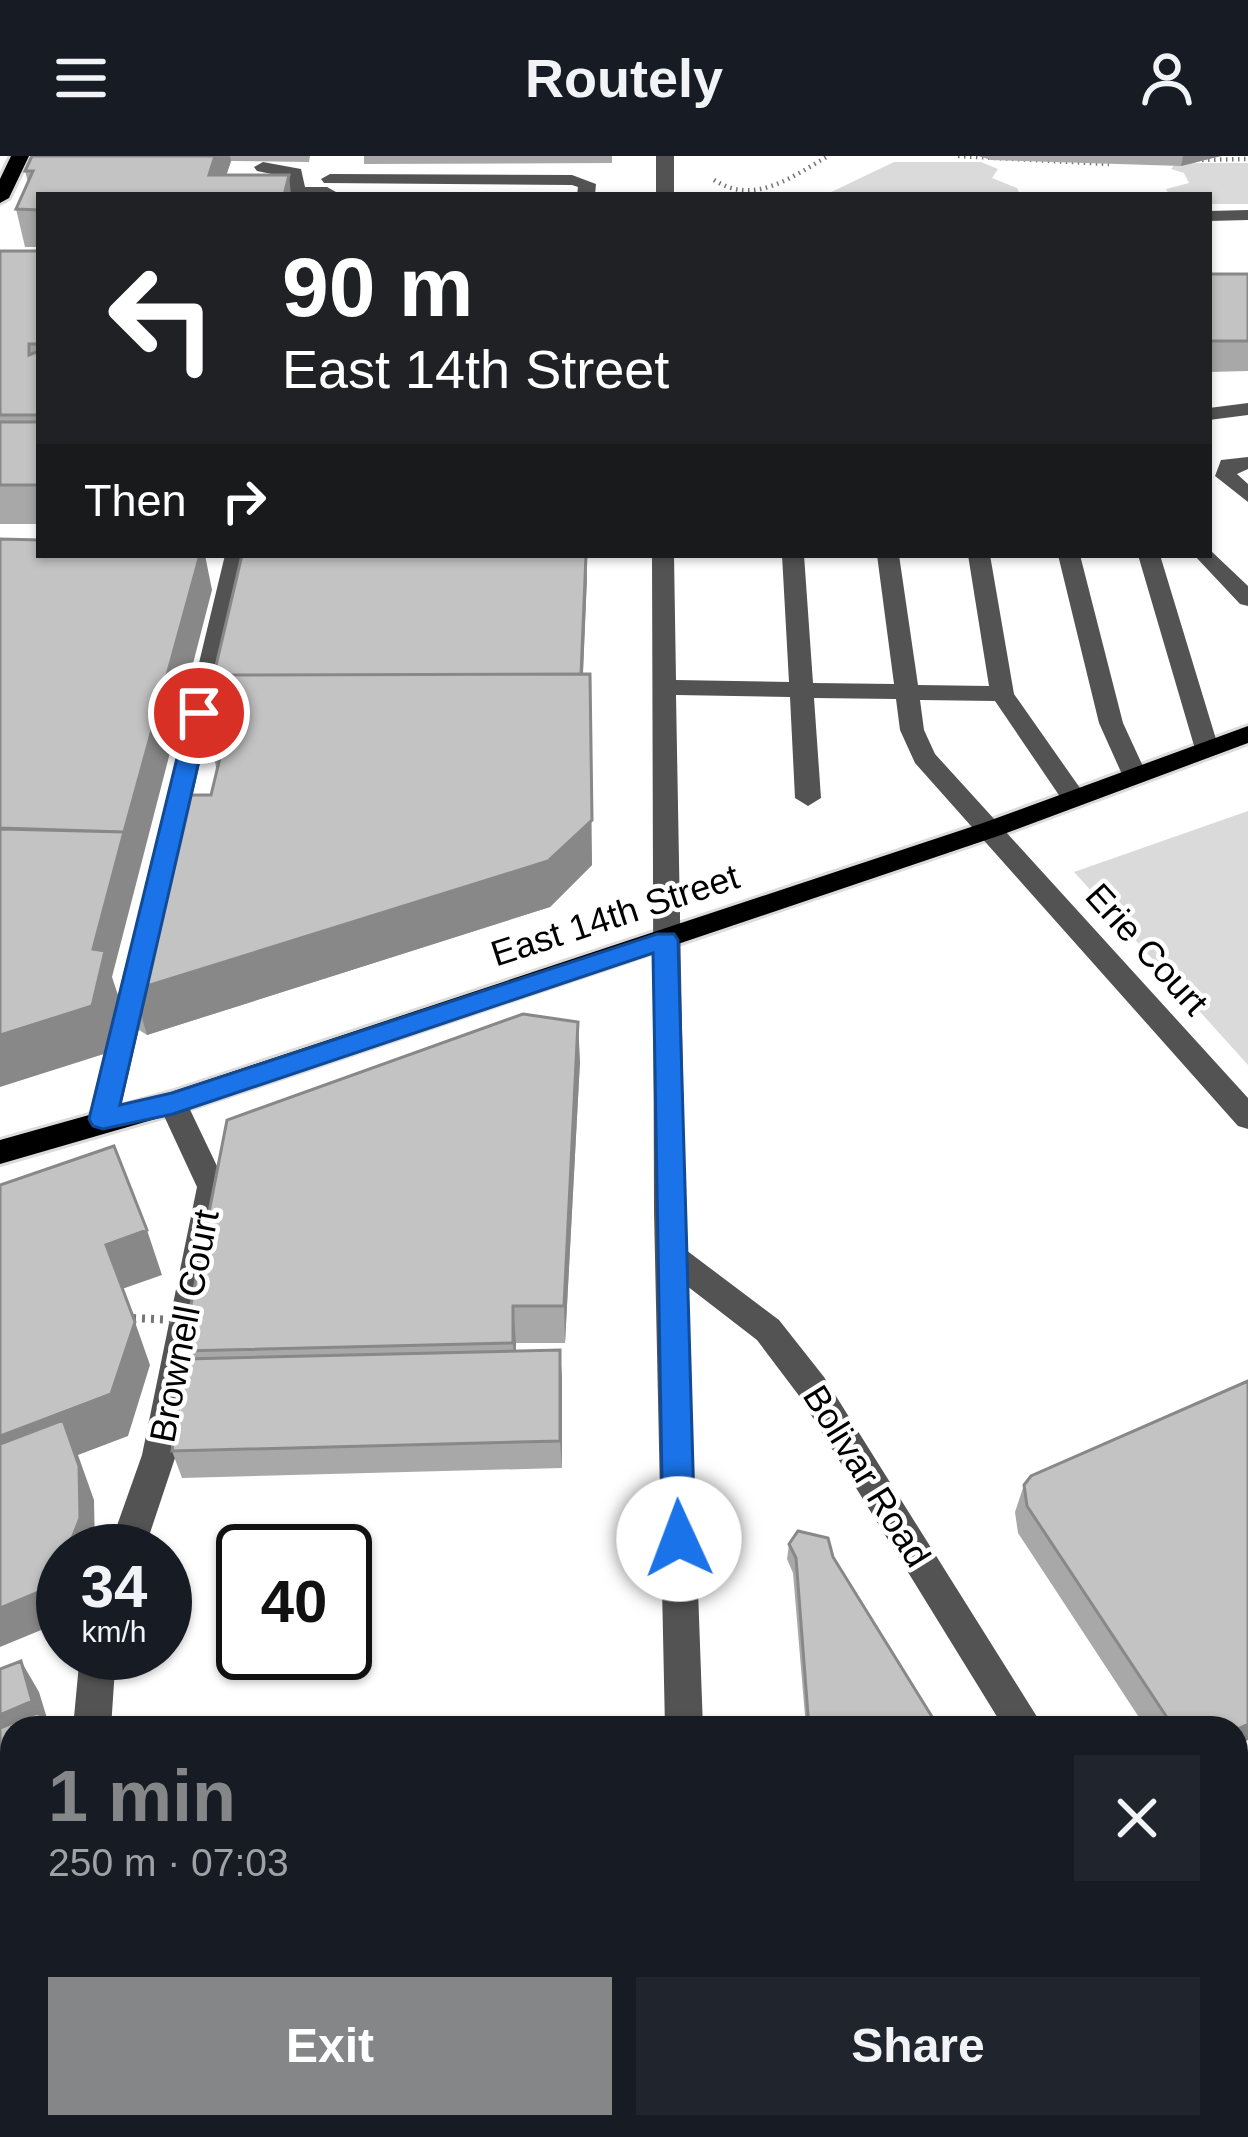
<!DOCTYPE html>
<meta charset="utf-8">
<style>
:root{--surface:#171b24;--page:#20242c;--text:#f1f3f6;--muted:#9ea1a6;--accent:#858687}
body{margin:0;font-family:Arial,sans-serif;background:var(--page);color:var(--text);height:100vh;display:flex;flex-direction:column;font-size:45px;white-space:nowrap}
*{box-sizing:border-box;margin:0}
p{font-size:39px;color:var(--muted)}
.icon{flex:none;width:66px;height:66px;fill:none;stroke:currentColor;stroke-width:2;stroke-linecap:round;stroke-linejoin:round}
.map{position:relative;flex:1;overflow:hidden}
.drawer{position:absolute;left:0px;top:1560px;width:1248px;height:423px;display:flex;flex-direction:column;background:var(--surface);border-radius:36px 36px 0 0;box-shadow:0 3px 9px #0004}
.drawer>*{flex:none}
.hud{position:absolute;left:36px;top:36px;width:1176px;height:366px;border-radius:0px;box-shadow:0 3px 9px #0004;background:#202124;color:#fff;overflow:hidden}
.speed{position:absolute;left:36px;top:1368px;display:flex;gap:24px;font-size:60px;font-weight:700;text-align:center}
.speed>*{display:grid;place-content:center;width:156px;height:156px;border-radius:50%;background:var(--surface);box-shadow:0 3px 9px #0004;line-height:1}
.speed small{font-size:30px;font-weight:400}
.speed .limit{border:6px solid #111;border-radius:18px;background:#fff;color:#111}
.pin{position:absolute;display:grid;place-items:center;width:102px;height:102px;color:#fff;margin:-51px;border:6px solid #fff;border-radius:50%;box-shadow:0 3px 12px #0007}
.me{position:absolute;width:132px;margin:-66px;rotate:358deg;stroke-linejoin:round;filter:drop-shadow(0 0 9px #0008)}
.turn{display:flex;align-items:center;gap:42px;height:252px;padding:0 48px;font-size:54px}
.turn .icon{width:156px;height:156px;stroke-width:2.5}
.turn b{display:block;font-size:84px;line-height:102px}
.then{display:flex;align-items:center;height:114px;padding:0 48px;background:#0003;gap:24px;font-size:45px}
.round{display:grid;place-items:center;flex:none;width:126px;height:126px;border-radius:0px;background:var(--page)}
.head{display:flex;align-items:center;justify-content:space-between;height:204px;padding:0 48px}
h1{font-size:72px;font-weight:700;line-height:90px;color:var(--accent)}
.primary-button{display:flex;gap:24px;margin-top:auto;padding:24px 48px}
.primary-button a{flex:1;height:138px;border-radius:0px;background:var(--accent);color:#fff;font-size:48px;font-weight:700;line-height:138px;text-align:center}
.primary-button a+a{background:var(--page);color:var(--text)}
header{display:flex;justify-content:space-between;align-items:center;height:156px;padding:0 48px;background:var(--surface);font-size:54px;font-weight:700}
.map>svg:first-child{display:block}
.green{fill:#dadada}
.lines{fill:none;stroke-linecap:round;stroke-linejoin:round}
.major-casing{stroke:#dbdbdb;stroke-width:6}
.path{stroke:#757575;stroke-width:4.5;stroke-dasharray:1.5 4.5;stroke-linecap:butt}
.minor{fill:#535353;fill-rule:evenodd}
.major{fill:#000;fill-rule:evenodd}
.path-bridge{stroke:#757575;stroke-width:8;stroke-dasharray:3 6;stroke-linecap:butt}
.wall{fill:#a8a8a8}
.shaded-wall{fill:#888}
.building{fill:#c3c3c3;stroke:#888;stroke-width:3}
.route{fill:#1a73e8;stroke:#114b97;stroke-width:3}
.labels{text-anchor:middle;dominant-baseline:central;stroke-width:9;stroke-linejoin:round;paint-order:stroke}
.street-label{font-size:36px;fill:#000;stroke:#fff}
</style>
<header><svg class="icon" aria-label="menu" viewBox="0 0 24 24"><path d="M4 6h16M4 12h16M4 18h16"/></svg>Routely<svg class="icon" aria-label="person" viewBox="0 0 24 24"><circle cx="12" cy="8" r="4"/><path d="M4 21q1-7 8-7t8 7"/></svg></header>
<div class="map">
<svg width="1248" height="1981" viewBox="0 0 1248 1981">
<rect width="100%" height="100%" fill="#fff"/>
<!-- green -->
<path class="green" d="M894,6h87l17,7 -6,9 25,10 3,7h-195z
M1176,7h72v41h-39v-9h-40l-3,-6 23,-6 -5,-10 -13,-4z
M1248,655v254l-174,-193z"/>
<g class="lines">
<defs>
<path id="major" d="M11,0h18l-20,42 -9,5v-24z
M1248,570v17l-247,92 -818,276 -183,53v-24l171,-48 812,-269z"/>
</defs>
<!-- major casing -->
<use href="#major" class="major-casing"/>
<!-- path -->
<path class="path" d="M958,0l151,8
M1202,4l46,-1
M714,24c40,26 78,-3 114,-24"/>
<!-- minor -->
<path class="minor" d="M656,0h18v39h-18z
M263,6l38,7 4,18h22l9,5 -93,3 8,-7 36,-1 -1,-10 -29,-6 -3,-4z
M330,18l242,1 24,9 -1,11h-18l1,-8 -6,-2 -248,-2 -3,-4z
M1248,54v10l-39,1v-10z
M1248,247v12l-39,5v-12z
M1248,301v12l-11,5 11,10v18l-33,-26 6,-16z
M1209,393l39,37v20l-8,-2 -46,-49h15z
M225,399h22l-63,278 -13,9 -13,-9z
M652,399h22l2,125 113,2 -7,-127h22l9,128 81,1 -17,-129h22l19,130 71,1 -21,-131h22l24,139 73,104 -4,6h-18l-70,-103 -75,-1 4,30 11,24 313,344v31l-10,-3 -323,-363 -15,-33 -4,-31 -82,-1 7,100 -13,8 -13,-8 -5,-101 -114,-2 10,555 93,70 45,57 220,351h-40l-204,-331 -43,-57 -70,-54 16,442h-38l-11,-517z
M1058,399h22l43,168 24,52 -4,6h-18l-26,-58z
M1138,399h22l59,194 -3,6h-18l-3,-6z
M139,801l14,10 -35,152 -15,11 -15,-11 37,-152z
M173,936l10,3 44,92 -51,268 -32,96h-36l34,-96 55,-268 -39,-84z
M80,1497h36l-5,75h-38z
M1248,1826v43l-12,5v-43z
M1236,1887l12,5v56l-12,-5z
M172,1971h42l1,10h-42z
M674,1971h42l1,10h-42z"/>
<!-- major -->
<use href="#major" class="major"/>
<!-- path-bridge -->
<path class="path-bridge" d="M133,1162l64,3"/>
</g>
<!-- wall -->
<path class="wall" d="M32,0h278l-1,6 -78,-1 -5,14 -187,20v52h-14l-9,-38 12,-27 -3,-11z
M364,0h248v7l-248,1z
M978,0h243l-40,10 -190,-6z
M0,95h39v273h-39z
M1209,118h39v97l-39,1z
M587,420l-4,98 9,191 -42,42 -403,128 -8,-5 -13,-45 85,-190 6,-24 -7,-30 6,-29 -5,-25z
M580,905l-15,282h-49v8l44,-1 2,118 -380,10 -10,-27 13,-92 -3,-8z
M1024,1329l212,243h-90l-128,-195 -3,-21z
M789,1388l44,13 106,171h-133l-13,-155 -6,-14z"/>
<!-- shaded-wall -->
<path class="shaded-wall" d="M215,0h15l1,5 -11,34 -11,-20z
M1183,0h38l-40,10z
M289,19l2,20h-7z
M200,399h5l7,35 -100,387 7,21 -12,55 -107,34v-52l93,-86z
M587,399v21l-6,143v-31z
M590,518l2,191 -42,42 -403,128 -13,-45z
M578,866l2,39 -15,282 -1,-37z
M147,1074l15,45 -40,14 -16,-44z
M513,1150l3,37 -1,36 -2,-36z
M135,1166l15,43 -22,71 -50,19 16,45 1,51h-28l-67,-66v-49z
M560,1194l2,28v90l-2,-27z
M63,1405v60l-63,26v-39z
M21,1505l18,31 11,36h-38l-12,24v-37z
M1248,1568v16l-12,6v-16z
M12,1898v25l-12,6v-25z
M107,1971h15l3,10h-15z"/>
<!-- building -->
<path class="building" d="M32,0h183l-6,19h80l-5,20h-245v15l-23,-1 17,-38h-8z
M0,95h39v93h-10v11l10,-4v64h-39z
M1209,118h39v67h-39z
M0,266h39v63h-39z
M0,383l39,1v15h161l-76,277 -124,-4z
M242,399h344l-5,119 -358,1 -2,12h-10z
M590,518l2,146 -44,41 -414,129 -8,-5 52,-190h33l13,-54h-14l13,-66z
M0,673l124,3 -31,117 12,2 -13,55 -92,29z
M523,858l55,8 -14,284h-51v37l-331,8 45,-231z
M114,990l33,84 -41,15 29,77 -24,72 -111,42v-251z
M560,1194v91l-388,10 13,-92z
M1248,1225v343l-12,6v-2h-62l-147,-222 -3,-21 7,-9z
M63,1264l16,46 1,52 -13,33h-4v10l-10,25 -53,22v-164z
M798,1375l30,7 5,19 106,171h-130l-13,-170 -7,-14z
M21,1505l11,40 -32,14v-46z
M39,1556l5,16h-32v204l-12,5v-209z
M12,1776v122l-12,6v-123z
M12,1920v51h95l3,10h-110v-55z
M219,1971h349v10h-348z
M851,1971h330l6,10h-335z"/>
<!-- route -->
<path class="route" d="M199,550l11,7 -90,392 52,-12 485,-159h17l4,6 17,599 -5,11 -11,4 -12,-4 -4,-11 -10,-586 -480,161 -70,15 -10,-3 -4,-7 99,-406z"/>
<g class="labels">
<!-- street labels -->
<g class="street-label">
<text transform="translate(615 759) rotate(-18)">East 14th Street</text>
<text transform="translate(1147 793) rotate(48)">Erie Court</text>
<text transform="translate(184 1170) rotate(-79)">Brownell Court</text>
<text transform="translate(867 1320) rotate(58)">Bolivar Road</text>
</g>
</g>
</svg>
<div class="speed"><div>34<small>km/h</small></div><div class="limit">40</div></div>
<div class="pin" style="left:199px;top:557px;background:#d93025"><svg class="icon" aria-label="arrive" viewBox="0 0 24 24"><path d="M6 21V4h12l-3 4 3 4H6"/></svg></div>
<svg class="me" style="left:679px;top:1383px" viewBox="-20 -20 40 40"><circle r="19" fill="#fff"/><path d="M0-13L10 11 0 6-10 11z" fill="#1a73e8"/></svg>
<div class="hud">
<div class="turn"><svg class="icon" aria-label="left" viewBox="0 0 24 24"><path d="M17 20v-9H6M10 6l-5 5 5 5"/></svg><div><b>90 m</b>East 14th Street</div></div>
<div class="then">Then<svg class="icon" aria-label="right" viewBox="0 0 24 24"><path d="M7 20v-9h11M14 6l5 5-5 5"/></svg></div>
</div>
<section class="drawer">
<div class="head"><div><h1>1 min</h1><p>250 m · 07:03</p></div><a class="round"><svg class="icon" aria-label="close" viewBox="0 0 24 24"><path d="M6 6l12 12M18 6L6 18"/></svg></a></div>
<div class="primary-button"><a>Exit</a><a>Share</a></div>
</section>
</div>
